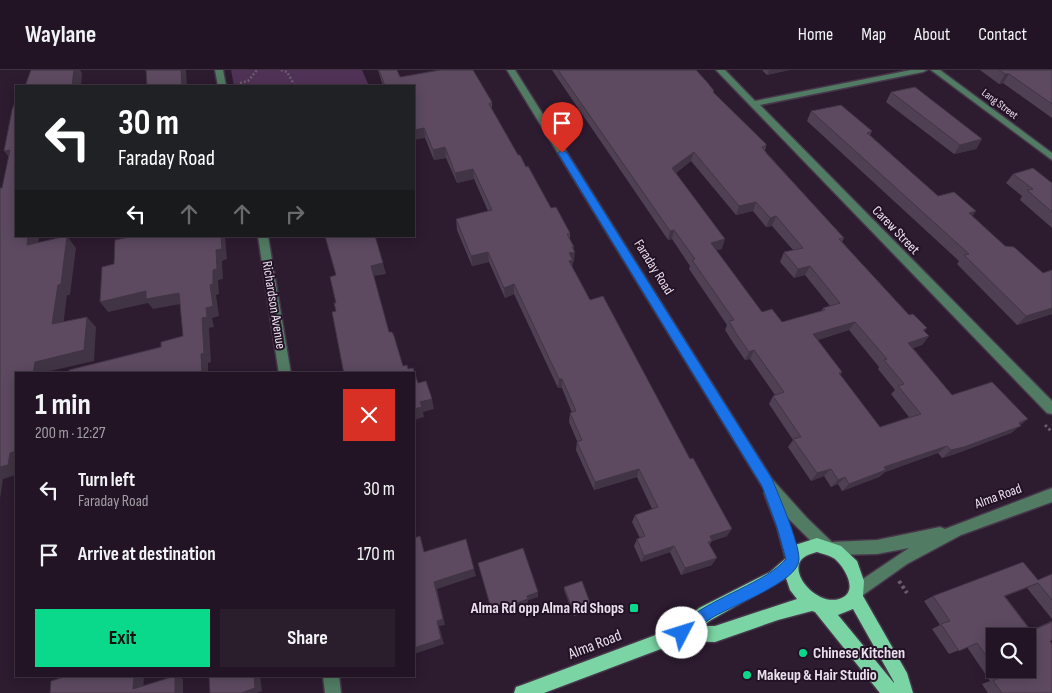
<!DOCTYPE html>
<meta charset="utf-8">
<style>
:root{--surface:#221424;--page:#2a1d2c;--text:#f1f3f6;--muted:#a29ea6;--line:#3f3341;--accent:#0ad98b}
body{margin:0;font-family:"Sofia Sans Condensed",sans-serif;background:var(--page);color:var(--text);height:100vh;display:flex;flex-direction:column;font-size:19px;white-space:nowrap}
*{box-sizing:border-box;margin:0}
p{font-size:16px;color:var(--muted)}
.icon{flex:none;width:28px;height:28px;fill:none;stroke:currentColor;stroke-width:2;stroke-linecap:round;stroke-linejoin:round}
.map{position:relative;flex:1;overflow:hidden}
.drawer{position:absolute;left:15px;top:302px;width:400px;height:305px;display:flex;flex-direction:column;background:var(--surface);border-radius:0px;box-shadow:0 2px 12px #0003,0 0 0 1px var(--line)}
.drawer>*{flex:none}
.banner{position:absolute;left:15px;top:15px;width:400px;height:152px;border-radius:0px;box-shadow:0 2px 12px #0003,0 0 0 1px var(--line);background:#202124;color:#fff;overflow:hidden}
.controls{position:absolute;left:986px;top:558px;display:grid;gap:10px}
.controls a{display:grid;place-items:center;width:50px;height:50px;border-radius:0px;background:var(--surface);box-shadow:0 2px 12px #0003,0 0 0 1px var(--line);font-size:25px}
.pin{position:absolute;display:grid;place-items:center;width:42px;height:42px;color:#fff;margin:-51px -21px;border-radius:50% 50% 50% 0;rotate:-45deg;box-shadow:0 0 5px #0007}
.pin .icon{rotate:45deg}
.me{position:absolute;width:55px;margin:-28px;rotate:50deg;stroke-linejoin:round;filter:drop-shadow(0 0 4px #0008)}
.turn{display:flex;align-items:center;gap:18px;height:105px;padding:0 20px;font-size:22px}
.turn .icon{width:65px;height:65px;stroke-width:2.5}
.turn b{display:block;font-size:35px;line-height:42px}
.lanes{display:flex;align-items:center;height:48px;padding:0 20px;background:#0003;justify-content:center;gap:25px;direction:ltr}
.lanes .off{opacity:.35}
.round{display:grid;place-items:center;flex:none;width:52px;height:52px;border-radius:0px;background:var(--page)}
.headline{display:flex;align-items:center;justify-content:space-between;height:85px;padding:0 20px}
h1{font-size:30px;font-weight:700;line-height:38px}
.action{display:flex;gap:10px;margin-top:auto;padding:10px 20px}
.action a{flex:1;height:58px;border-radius:0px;background:var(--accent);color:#111;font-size:20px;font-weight:700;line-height:58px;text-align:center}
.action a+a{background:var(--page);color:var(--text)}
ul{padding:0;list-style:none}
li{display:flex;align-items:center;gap:15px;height:65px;padding:0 20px}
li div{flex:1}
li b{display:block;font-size:19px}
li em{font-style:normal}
header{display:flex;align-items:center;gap:30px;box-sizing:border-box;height:70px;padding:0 25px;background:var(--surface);border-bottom:1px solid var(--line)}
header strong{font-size:24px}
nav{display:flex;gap:28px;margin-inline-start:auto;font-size:18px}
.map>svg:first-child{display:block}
.green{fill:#503256}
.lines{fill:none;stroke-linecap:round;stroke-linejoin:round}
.minor-casing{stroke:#47364a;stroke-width:3}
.major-casing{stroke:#47364a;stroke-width:3}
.path-far2{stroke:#6c5c6f;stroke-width:2.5;stroke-dasharray:2 2;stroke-linecap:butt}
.path-far1{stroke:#6c5c6f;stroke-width:3;stroke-dasharray:2.5 2.5;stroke-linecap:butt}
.path{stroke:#6c5c6f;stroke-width:4;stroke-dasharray:3 3;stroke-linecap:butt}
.minor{fill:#517b63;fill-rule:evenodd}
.major{fill:#7ad4a3;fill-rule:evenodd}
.wall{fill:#504053;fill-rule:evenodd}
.shaded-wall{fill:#413444}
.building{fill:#5d4a61;stroke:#413444;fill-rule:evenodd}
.route{fill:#1a73e8;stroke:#114b97}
.poi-dot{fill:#0ad98b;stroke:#231226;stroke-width:2}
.labels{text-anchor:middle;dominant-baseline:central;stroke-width:4;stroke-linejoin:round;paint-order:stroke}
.far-street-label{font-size:11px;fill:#eadfec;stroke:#231226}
.street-label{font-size:14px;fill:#eadfec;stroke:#231226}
.near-poi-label{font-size:16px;font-weight:bold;fill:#eadfec;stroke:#231226;text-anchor:start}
.near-street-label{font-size:16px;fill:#eadfec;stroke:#231226}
</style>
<header>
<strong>Waylane</strong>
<nav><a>Home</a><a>Map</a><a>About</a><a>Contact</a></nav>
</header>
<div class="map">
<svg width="1052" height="623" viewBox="0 0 1052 623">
<rect width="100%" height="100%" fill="#2d1b30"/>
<!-- green -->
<path class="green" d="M231,0h131l7,16h-135z"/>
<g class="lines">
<defs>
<path id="minor" d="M215,0h8l3,16h-8z
M507,0h8l257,409 35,39 25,24 45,-2 63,-13 5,2 107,-41v14l-91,33 -54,29 -51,36 -5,-3 -3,-5 3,-5 58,-39 -32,6 -49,1 -5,-2 -36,-36 12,42 -2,5 -5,2 -5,-2 -10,-37 -13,-34 1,-2z
M716,0h9l30,31 156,-31h16l-4,2 -163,33 292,296v13l-5,-1z
M931,0h9l112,83v7z
M258,166h10l23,138h-12z
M323,606h16l2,17h-16z"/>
<path id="major" d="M817,468l24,8 16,15 7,20 -1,15 44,77 6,20h-33l-65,-81 -3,-1 -34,9 -63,22 -33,-1 -138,52h-30l2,-6 6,-2 155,-58 22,-19 71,-36 15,-13 10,-14zM817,482c6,2 12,3 18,7 10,9 25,34 4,40 -24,7 -55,-31 -33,-43 3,-2 8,-3 11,-4zM786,508l4,12 7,9 -82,27h-12l8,-6zM853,539l41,73v1l-56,-68z"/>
</defs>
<!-- minor casing -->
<use href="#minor" class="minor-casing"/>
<!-- major casing -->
<use href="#major" class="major-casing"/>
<!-- path-far2 -->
<path class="path-far2" d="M281,0l6,2 8,14
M240,13l8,-2 9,-11"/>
<!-- path-far1 -->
<path class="path-far1" d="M1045,355l7,7"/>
<!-- path -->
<path class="path" d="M899,511l8,12"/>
<!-- minor -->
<use href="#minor" class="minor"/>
<!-- major -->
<use href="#major" class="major"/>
</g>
<!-- wall -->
<path class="wall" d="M378,0h19l3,7 92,25v7l26,46 8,12 25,41 19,25v6l4,12v11h-1l-1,4 18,34 137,236 -15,5 -3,4 3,20 -31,10 -11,-23 -29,10 -7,-16 3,-7 3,-1 -8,-16 3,-7 17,-6 -15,-32 -43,13 -18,-40 1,-9 -8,-19 1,-9h2l-10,-25h-4l-44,-94 -9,4 -16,-36 -17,4 -15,-36 -1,-11 32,-8 -14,-32 -17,4 -11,-25 -12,2 -9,-22 -11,-52h-31z
M552,0h144l18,21v2l52,53 -1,5 79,87 -2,4 67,73 18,13 -3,3 5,5 -7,9 -9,3 39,47 69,30 -10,8 -56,21 -13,4 -4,-5 -53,19 -6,5 -37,14 -4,-7 -7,3 -7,-11 -13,5 -23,-34 5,-7 -24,-36 4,-8 2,-1 -25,-36 -5,1 -11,-16 -9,-14 2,-5 -38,-56 1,-3 -18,-27 -4,1zM691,91l45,54 17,-4 13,16 6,-1 21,24 -9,2 -4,10 14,16 11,-3 25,31 -7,2 -2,3 -39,11 -20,-10 -46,-62 6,-1 -46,-76zM849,260l30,37 -1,2 17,21 -4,4 18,23 -29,10 -40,-52 2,-3 -24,-32z
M762,0h27l-22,5z
M980,0h72v48l-49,-35 -4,1z
M891,22l91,47 -6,10 -22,5 -68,-52z
M811,41l61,20 -2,4 68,61 38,15 -4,5 33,30 38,27 9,-3v44l-35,11 -60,-61 2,-3 -152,-140z
M1013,104l39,9v45l-32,-28 2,-4 -16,-13z
M478,493l60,29v5l-10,3v4l-24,9 -1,-4 -11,4z
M1052,504v45l-25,-31 -22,8 26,34 21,-9v19l-2,1 2,52h-64l-6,-9 8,-3 -23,-34 -18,7 -17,-25 8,-4 -16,-24 9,-5 105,-16z
M564,517l28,21 -1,2 -17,6 -10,-26z"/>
<!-- shaded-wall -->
<path class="shaded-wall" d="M74,0h6l2,3 -1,13h-9z
M181,0h5l1,16h-5z
M769,0h20l-22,5z
M1005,4h4l-6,9 -4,1z
M424,58l1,10 -11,2v-10z
M982,69l-6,10 -22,5 6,-9z
M445,77l1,11 -12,2 -1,-10z
M10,80l3,12 -9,-11z
M694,82l-3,9 -21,16 2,-9z
M473,99l1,10 -17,4 -2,-10z
M756,132l-3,9 -17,4 3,-9z
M976,141l-7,9v-7z
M776,146l-4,10 -6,1 4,-9z
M674,160l-2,9 -4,1 2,-9z
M28,166h11l-2,20 -10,-11z
M67,166l9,12 -6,47h-3l-5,40 -10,-11 6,-39z
M221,166h4l2,23 -5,2 1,18 -5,1 1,14 -3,1 3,21 -7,2 2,9 -5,1 2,34 -3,1v11h-6l-1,-20 1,-36 4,-10 10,-58z
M725,169l-3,10 -14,3 3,-9z
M572,177h2v5h1l-1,10h-1l-1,8 -3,1v-18z
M488,182l1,10 -17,4 -1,-10z
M383,193l3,11 -12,2 -3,-10z
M810,196l-5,9 -11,3 4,-9z
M514,214v10l-9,4 -1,-10z
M146,221l33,2 7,10 -33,6 -5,-6 -40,9 -8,-10z
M1052,238v6l-35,11 9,-9z
M87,247l9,10 -2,34 -48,11v2h-13l2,-12z
M855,252l-6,8 -41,13 5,-9z
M929,266l-7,9 -21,6 7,-8z
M754,280l-4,9 -5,1 4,-8z
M559,309h3v9h-4z
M432,329l2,10 -11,3 1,5 -10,3v-11l6,-7z
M1028,349l-17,14 -56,21 -13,4 9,-8z
M947,376l-9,7 -53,19 -6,5 -37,14 7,-7 35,-17z
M16,381v24l-13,4 -3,20v-32l10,-14z
M639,399l-2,8 -43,13 1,-8z
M831,399l-7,7 -13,5 6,-8z
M845,407l-7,7 -7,3 7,-7z
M732,459l-5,7 -22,7 5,-7z
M674,476l-4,6 -29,10 3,-6z
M717,488l-5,7 -31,10 4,-7z
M474,499l2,7 -39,13 8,36 -6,1 5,18 -30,10v-6l23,-27 -3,-39z
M1038,513l-11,5 -33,13 10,-5z
M538,522v5l-10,3v4l-24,9 -1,-5 24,-12z
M503,534v5l-11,4 -1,-5z
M592,538l-1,2 -17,6v-2z
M134,606h10l-1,16 -10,-3z
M175,606l8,3v14h-8z
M254,606h6l2,15 -5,2h-16z"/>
<!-- building -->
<path class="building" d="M31,0h43l-2,16h-47z
M146,0h35l1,16h-35z
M379,0h18l3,7 40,-7h33l19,32 -3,2 29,51h2l6,12 2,-1 23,42 5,-1 14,26 -3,1 7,13h-2l3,5 -6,1 4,7 -4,1 21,39 13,-4 87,163 3,-1 39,71 -22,7 2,5 -4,1 9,16 -32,10 -11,-22 -30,10 -7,-17 8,-3 -10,-21 23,-8 -19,-38 -44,13 -18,-40 5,-2 -12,-27 6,-2 -14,-32h-3l-45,-95 -10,4 -16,-36 -17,4 -15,-37 36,-9 -19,-41 -18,4 -10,-26 -12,3 -9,-22 -10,2v-44h-29z
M558,0h138l11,12 7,9 -1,1 53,52v2l-4,1 5,7 77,84 -5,1 70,76 4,-1 14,14 -4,2 6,6 -21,7 44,52 40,-13 36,37 -9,4 2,3 -57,21 -13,3 -4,-4 -63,21 2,3 -37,14 -4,-7 -7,3 -7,-11 -14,4 -24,-34 8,-2 -28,-41 11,-4 -30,-42 -5,2 -12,-17 -8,-14 5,-1 -42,-60 3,-1 -21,-29 -4,1zM694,82l45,54 17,-4 14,16 6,-2 27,32 -19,4 14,17 12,-3 30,37 -17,5 2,2 -43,12 -10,-13 -10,3 -51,-69 14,-4 -53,-71zM855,252l32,37 -3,1 20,24 -6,2 23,28 -41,13 -41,-54 3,-1 -29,-38z
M999,0h53v34l-43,-30h-4z
M915,17l67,52 -22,6 -69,-53z
M16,29v137h12l-1,9 40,-9 -6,48 -3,1 -6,39 35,-7 -3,33 -49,12 -2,12h-17v77l-6,2 -2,12 -8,2v-279h2l8,-38 -6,1 8,-41z
M841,35l31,26 -5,2 71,63 16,-4 22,19 -7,2 36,33 9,1 29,26 9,-3v38l-26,8 -62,-61 5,-1 -158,-143z
M1033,98l19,15v29l-25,-22 6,-1 -20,-15z
M134,166h87l1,13 -6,1 1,19 -4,1v14l-3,1 3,21 -7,2 1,9 -5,1 2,35 -3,1 1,20h-133v-4l92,-23v-5l22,-6 -4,-43 -33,6v-8l-46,11 2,-35 12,-3 1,-24z
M325,166h50l8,27 -12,3 18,66h3l2,4 9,30 4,-1 1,4 5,-1 5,15 8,-2 6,18 -12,3 2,5 -8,2v-35h-70l-12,-62 4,-1 -2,-8h2l-6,-26 6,-2z
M420,466l4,16 42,-13 8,30 -40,13 9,37 -6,2 4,18 -27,9v-110z
M523,478l15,44 -11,4 1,3 -25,9v-4l-12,4 -13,-45z
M1023,492l15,18 14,-6v26l-14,-17 -34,13 27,35 21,-9v18l-2,1 2,3v49h-50l-9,-12 8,-4 -6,-8h33v-33h-33v32l-18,-25 -18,8 -18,-27 9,-3 -17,-25z
M582,511l10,27 -18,6 -10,-27z
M67,606h67l-1,13 42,-13v17h-125l1,-12z
M209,606h45l1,12 -14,5h-31z"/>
<!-- route -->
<path class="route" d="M562,80l5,3 205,326c7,17 27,63 27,80 1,23 -72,48 -89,60 -10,7 -17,17 -28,21l-5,-2 -2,-5c3,-6 7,-10 13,-14 26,-22 79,-37 98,-60l-9,-32 -15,-41 -204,-333z"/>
<!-- markers -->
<g class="poi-dot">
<rect x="629" y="533" width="10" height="10" rx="2.5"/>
<circle cx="803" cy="583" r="5"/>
<circle cx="747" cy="605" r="5"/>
</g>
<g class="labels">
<!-- far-street labels -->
<g class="far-street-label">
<text transform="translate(1000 34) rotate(37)">Lang Street</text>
</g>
<!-- street labels -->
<g class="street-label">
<text transform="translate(896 160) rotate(46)">Carew Street</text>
<text transform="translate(654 197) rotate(58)">Faraday Road</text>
<text transform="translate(274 235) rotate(81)">Richardson Avenue</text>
<text transform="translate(998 426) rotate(-20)">Alma Road</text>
</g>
<!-- near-poi labels -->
<g class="near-poi-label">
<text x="624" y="538" text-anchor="end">Alma Rd opp Alma Rd Shops</text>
<text x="813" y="583">Chinese Kitchen</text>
<text x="757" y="605">Makeup &amp; Hair Studio</text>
</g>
<!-- near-street labels -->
<g class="near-street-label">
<text transform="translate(595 575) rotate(-21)">Alma Road</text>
</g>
</g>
</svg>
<div class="controls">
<a><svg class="icon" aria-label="search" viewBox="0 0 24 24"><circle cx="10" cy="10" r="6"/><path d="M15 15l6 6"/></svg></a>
</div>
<div class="pin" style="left:562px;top:83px;background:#d93025"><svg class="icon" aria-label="arrive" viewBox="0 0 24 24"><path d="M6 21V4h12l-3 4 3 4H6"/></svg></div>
<svg class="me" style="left:682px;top:563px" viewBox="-20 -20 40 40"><circle r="19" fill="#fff"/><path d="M0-13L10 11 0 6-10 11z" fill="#1a73e8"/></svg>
<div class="banner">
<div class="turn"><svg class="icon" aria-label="left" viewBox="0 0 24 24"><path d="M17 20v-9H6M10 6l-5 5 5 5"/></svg><div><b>30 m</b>Faraday Road</div></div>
<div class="lanes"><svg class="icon" aria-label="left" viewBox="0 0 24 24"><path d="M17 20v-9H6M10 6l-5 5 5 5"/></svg><svg class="icon off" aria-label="ahead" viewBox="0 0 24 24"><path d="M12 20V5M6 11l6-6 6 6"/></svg><svg class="icon off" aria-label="ahead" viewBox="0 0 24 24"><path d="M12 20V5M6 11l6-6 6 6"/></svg><svg class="icon off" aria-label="right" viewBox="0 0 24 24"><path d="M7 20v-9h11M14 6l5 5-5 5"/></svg></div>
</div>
<section class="drawer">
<div class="headline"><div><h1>1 min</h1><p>200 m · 12:27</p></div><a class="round" style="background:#d93025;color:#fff"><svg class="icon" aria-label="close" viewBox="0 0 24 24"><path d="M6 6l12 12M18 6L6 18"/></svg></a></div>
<ul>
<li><svg class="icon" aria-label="left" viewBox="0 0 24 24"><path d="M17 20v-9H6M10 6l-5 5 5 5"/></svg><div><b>Turn left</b><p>Faraday Road</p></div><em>30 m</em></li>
<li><svg class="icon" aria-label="arrive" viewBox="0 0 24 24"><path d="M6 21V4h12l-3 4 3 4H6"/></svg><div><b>Arrive at destination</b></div><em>170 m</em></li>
</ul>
<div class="action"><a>Exit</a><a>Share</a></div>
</section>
</div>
